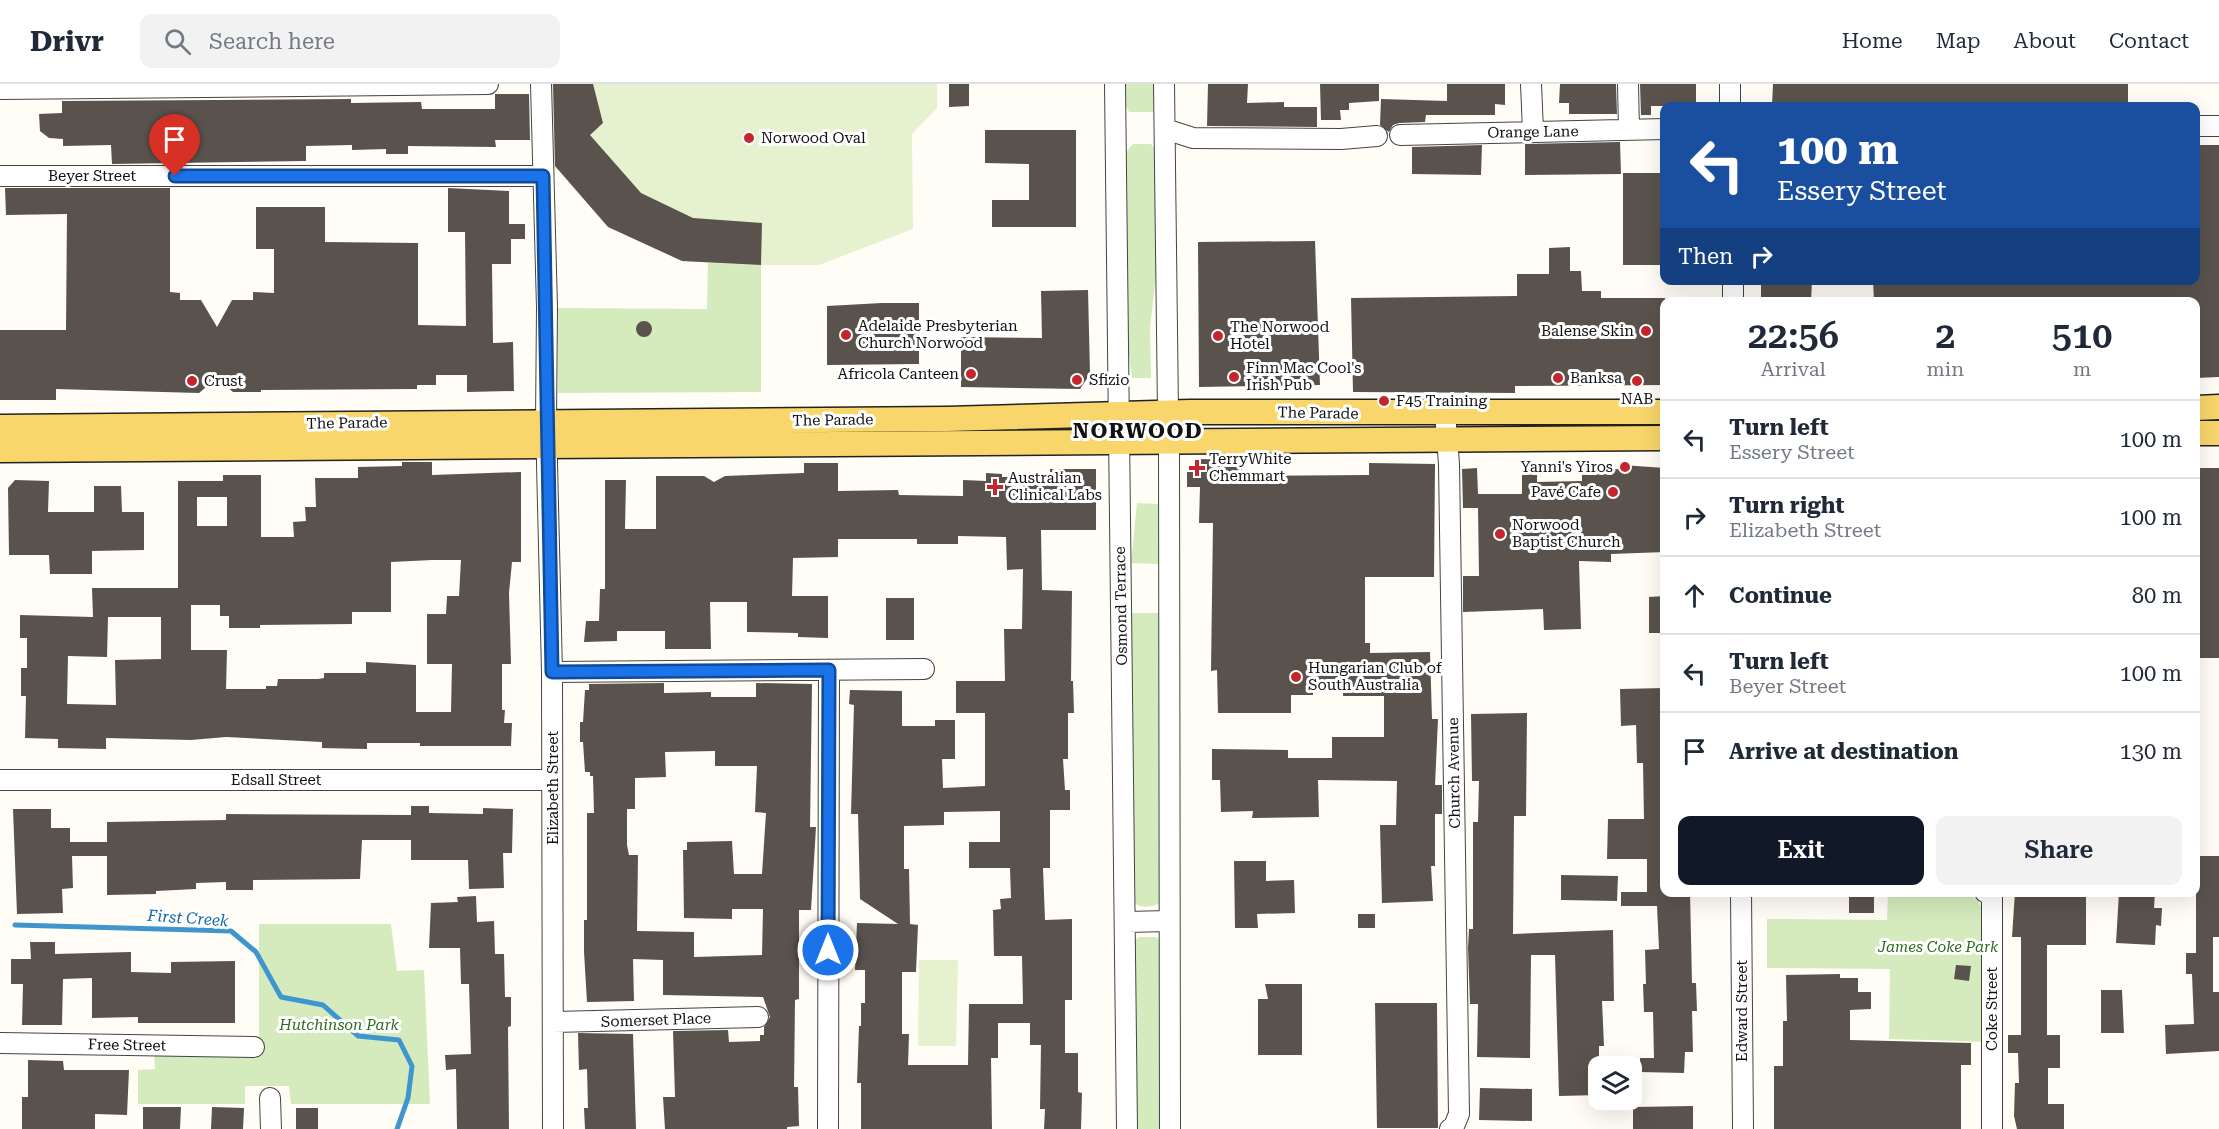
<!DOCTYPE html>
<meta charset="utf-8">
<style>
:root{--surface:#fff;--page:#f2f2f3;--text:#1f2937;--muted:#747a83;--line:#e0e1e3;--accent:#111827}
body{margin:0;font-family:"Roboto Serif",serif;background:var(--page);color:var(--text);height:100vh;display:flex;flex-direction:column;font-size:22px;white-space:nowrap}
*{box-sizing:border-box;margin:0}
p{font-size:20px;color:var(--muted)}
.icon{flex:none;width:33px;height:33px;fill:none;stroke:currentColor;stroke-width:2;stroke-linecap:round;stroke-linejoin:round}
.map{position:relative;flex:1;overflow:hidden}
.sheet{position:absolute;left:1660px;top:213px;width:540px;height:600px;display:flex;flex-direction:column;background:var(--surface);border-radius:12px;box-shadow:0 6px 24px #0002}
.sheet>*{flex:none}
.hud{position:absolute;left:1660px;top:18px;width:540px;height:183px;border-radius:12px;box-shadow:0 6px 24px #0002;background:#1a4fa0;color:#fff;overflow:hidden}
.tools{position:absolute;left:1588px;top:972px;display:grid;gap:12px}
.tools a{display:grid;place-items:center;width:54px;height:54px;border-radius:12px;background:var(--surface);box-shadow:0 6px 24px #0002;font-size:30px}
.pin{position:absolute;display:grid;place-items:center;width:51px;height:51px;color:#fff;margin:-62px -26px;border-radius:50% 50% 50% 0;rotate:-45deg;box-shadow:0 0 6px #0007}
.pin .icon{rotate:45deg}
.me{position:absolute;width:66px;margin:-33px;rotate:0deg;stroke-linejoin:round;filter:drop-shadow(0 0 4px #0008)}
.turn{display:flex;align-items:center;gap:21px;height:126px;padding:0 18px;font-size:27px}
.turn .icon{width:78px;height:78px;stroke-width:2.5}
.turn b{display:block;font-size:42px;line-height:51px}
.then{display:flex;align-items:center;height:57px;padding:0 18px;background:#0003;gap:12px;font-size:22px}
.eta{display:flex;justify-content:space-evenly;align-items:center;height:102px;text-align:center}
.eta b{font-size:36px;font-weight:600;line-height:42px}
.primary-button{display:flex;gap:12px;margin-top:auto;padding:12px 18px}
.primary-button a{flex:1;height:69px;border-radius:12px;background:var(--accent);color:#fff;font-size:24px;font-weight:600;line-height:69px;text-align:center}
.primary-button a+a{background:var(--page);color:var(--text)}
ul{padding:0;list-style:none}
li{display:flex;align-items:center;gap:18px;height:78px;padding:0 18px;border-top:2px solid var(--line)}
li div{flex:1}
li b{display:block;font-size:22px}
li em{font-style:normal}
header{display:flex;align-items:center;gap:36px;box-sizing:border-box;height:84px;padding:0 30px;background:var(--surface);border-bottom:2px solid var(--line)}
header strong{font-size:28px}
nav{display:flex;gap:33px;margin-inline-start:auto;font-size:21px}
.search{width:420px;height:54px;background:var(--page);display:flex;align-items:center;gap:15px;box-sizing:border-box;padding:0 21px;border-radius:12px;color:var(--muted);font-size:22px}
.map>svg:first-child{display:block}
.green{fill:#d5ebbd}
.pitch{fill:#e6f2cf}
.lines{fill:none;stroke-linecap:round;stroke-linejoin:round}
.stream{stroke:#3f96cf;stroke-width:5}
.building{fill:#5a524d;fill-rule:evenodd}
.minor-casing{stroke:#444;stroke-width:22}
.major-casing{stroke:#222;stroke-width:27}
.minor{stroke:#fff;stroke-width:20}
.major{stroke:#f9d66b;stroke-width:24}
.route-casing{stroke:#114b97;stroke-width:15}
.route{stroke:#1a73e8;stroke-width:10}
.poi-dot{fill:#c4262e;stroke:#fff;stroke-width:2}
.labels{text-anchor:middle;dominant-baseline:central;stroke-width:6;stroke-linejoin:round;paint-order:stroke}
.street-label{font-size:15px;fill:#111;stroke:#fff}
.poi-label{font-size:15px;fill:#111;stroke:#fff;text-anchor:start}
.park-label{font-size:15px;font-style:italic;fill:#2f6b1f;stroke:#fff}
.water-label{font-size:16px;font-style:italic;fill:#1768a6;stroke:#fff}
.district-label{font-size:21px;font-weight:bold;letter-spacing:1.5px;fill:#111;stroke:#fff}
</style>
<header>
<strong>Drivr</strong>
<div class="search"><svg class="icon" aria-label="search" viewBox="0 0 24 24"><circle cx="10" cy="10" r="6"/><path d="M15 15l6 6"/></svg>Search here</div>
<nav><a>Home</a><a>Map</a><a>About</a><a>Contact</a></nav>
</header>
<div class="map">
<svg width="2219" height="1045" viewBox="0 0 2219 1045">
<rect width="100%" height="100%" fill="#fffdf5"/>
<!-- green -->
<path class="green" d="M1125,0h31l-2,28h-25l-4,-8z
M1133,60h18l6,8 1,105 -8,71 1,50h-19l-4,-30 -2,-196z
M708,178l53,3v127l-203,1v-85l149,1z
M1137,419l21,1 1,60 -28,-1z
M1129,529h31l1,289c-6,6 -21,6 -27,1z
M1888,809h80l10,8 14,25v116l-103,-3 1,-70 -123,-1v-49l120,1z
M259,840h132l6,47 27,-1 6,134h-139l-2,-18h-44v18h-107v-34l17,-1 -1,-14 105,1z
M1139,853h17l6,4 2,188h-31v-188z"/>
<!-- pitch -->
<path class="pitch" d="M549,0h388v24l-25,26 1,95 -94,36h-72l-65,-4 -123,-91h-10z
M919,876h39l-2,86h-38z"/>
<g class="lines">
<!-- stream -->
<path class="stream" d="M15,841l216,6 25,21 25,45 42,8 35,31 41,4 13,26 -4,32 -11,31"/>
</g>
<!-- building -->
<path class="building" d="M553,0h40l10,39 -13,12 51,58 52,25 69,5 -1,42 -79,-4 -74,-34 -53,-61z
M949,0h20v22l-20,1z
M1208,0h40l-1,19 37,-1v5h33v20l-110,-1z
M1320,0h59v17l-30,2v7h-9l1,10h-20z
M1447,0h58v21l-10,-1v11h-69l-1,7 -26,1 -6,2 -4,7 -9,-7 1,-26 66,2z
M1560,0h56l1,30h-48v-11h-10z
M1640,0h56v22h-45v9h-10z
M1773,0h355v22h-228v-3l-32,-1v4h-40v-3l-29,-1v4h-27z
M495,10h34l1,46h-35l1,7 -88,-1v8h-22v-5l-34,1v-5l-46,1v15l-194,3 -1,-19 -48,1v-7l-14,-1 -9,-7 -1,-17 23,-1v-12l289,-2v4l70,-1 1,7h73z
M985,46h91v97h-84v-27h37v-36l-44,-1z
M1620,58l1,32 -96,1v-31z
M1482,61l-1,30 -69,-1v-27z
M2196,61h23v232l-23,1v-76h-322l-1,-22h323z
M1623,89h42v92h-42z
M5,104h165v104l10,1v7h21l16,27 15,-27h21v-8l21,1v-44h-18v-42h69v35l93,1v82l48,1 -1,-94h-17v-44l61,3v33h16v15h-14v25h-19l1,79 20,-1 1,49 -47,1v-17h-31v10h-19v4l-156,1v2h-28l-16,-14 -18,15 -143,-4v11h-56v-70h66l1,-116 -61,1z
M1315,157l5,144 -121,2 -1,-145z
M1570,163v24h11l1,20h19v7h64v87l-150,1v7l-162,-1 -2,-94 166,-2v-22h32v-26z
M1761,196h51l-1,22h-50z
M1088,206l2,84 -10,15 -119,-2v-50l81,1 -1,-47z
M882,219h37v61l-92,1v-59z
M636 245a8 8 0 1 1 16 0a8 8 0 1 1-16 0Z
M1199,375l44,1 -1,16 127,-1v-12l66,1 -1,113h-69v66h5v10l60,-1 2,67h6l-3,66h7v29h-7v52h-4l2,35 -51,2 -2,-78h16l1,-44 -79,-1 1,37 -67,1 1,-7 -32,1 -1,-32h-8v-31l76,1v8h44v-21h52v-41h-41v-8l-30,1v6h-22v18h-73l-1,-43 -6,1 2,-148h-14l1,-36h-13v-16z
M402,378h30v13l89,-3v90h-9l-3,31 2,71h-9v46h3l-1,13h8l-1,23h-91v-3h-53v6l-45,-1v-6l-96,-5 -35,3 -85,-2v11l-48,-1v-9l-33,-1 1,-42h-5v-28h6v-30h-7v-23l73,2 -1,-29h86v-107h45v-6h38v62h33l-1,-15 13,-1 -1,-14h11l-1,-29h43v-11l44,-1zM197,413h30v29h-30zM432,476h29l-2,36h-12l-1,18h-19v50h25l-1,48h-35v-47l-50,-3v11h-42v5l-6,1h-40l-1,7h-11v3h-40l1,-39h-36v-45h29v11h9v12h31v-3l92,-1v-12h39v-50zM108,533h53v42l-46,1 1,45 -49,-1 1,-48 39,1z
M804,379h34v28l60,-1 1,5 64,1v-16l23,1v-8l16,1v3l48,-1v-7h46v61h-55l1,60 30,1 -1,90h2l1,32h-6v46h-5l2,31h5v20h-20v58h-7l2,52 27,-1v81h-7v53h13v39l4,1 -1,36h-37l1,-20h-5l1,-64h-11v-22h-32v35h-7l1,71h-131v-46h-4l2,-57h2v-23h4v-33h-10l2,-47 41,1 -38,-25 -2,-85h-7l3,-109 -5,-1 1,-14 52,1v35h33v-6h20v39h-13l1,29 42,-2v-73h-29v-32h49l-1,-52h18l1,-60 -16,1 -1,-33 -48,-1v8h-41v-5h-79v18l-45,1 -1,38h36v42l-30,-1v-4l-51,-1v-30h-37l1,47h-46v-18h-48v10l-33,1 2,-21h13l1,-32h5v-109h21l-1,49h31v-53h48l10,6 11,-6 79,-3zM1000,727v31h-31v26h41l1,30 -11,1 1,10 -8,1 1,46h28l1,48h-54l-1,61h-60l1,-31h-7v-62h14l2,-47 -8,-1 -1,-55h-5v-43l40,-1v-13z
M1622,381l43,3v84l-54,2v8l-32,-1 2,68 -37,1 -1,-21 -80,3v-36h16l-1,-68h-15l-1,-39 15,-1 1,26h44v-24l15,-1v13l45,-1v-11l40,-1z
M2196,384h23v190h-23z
M15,396l34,1 -1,31h46v-26h27l1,26h22v38l-52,1v23h-42l-1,-19h-40l-1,-67z
M1665,512v37h-16v-36z
M886,514h28v42h-28z
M664,599v10l47,-1v5h45v-14l56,1 -2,143h6l-5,83h-12v89l-4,1 -1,87h4l1,39 -12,1v2h-122l-2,-32h12l-2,-66 55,-1 1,12 31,-1v-6h4v-8l6,-10 -7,-20 -100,-2v-35l-30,-1 1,42 -47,1 -3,-50v-32h3v-107h7l-1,-37h-3v-4h-5l-2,-30h-3v-20h3l2,-32h4v-6zM715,667v15h42l-2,46 11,1 -4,61h-28l-2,-33 -45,1v8h-4l1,68 48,1v-10h31l-1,46 -68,2v-25l-57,-1 1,-76h-9l-2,-10v-36h8v-31l31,-1 -1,-25z
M1665,604v204h25l2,91h4l1,28h-5l1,41h-8l-1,21 -44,-1v-14h14l-1,-46h-9l-1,-28h3l-1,-34 14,-1 -2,-43h-36v-14h26v-33h-40l1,-40h36l-1,-56h-6l-1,-38 -15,1 -1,-37z
M1527,629l-1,103h-12l-1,118 100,-4 1,71h-12l2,45h-5v49l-40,1 -4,-141h-24l-1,103 -53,-1 1,-53h-8l-2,-56 1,-19h4v-107h5l1,-41h-7l-1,-67z
M411,722h18v7l54,1v-6l30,1 -1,44h-9l1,35 -35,1 -1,-29h-57v-20h-49l-2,39 -107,1v10h-27v-8l-30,1v6l-40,2v3l-49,1v-39h-35l1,32 -11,1 1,24 -46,1 -4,-105h38v19h19v14h37v-20l119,-2v-6l185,1z
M2196,772h23v81h-6v55h6v59l-53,3 -1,-29 29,-1 -2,-50h-6v-21h10z
M1234,777h32v20l28,-1 1,33 -38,1 1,14h-23z
M1561,791l57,1 -1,25 -56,-1z
M2015,808h71v53h-39v90h13v33h-12v36h16v25h-47l-3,-13 1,-33h4l-1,-30h-10v-18h13v-98h-9z
M2119,808h36l-1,16h8l-1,18 -5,-1 -1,20 -39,-2z
M476,812l1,26 17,-1 1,33h9l1,43h6v29l-3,1 1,102h-52l-1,-60 -10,1 -1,-15 26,-1 -2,-70h-8l-1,-36h-31l2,-45 27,-1 -1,-5z
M1849,812h25v17h-25z
M1358,830h17v14h-17z
M30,858h25v12l76,-2v20l40,1v-11l64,-1v62h-97v-6l-46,1v-40l-29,1 -1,46h-40l1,-41h-12v-25h20z
M1956,881l15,1 -2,15 -15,-2z
M1840,890v4h18v14h13v17l-21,1v30l121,3v22h-10v64h-187v-63h9v-45h4l-1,-46z
M1265,900h37v71h-44v-56h10z
M2101,906h21l2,43h-23z
M1375,919h62l1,125h-61z
M578,949l55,1 3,95h-51l-1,-21h4l-1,-39 -8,1z
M28,976l35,1 1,9h65l-2,45 -32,-1v15h-73v-32h6z
M1480,1004l52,1v32l-53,-1z
M1693,1022v23h-60v-22z
M143,1023h38l-1,22h-37z
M212,1023l32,1 -1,21h-32z
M296,1024h22v21h-22z"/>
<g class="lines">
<defs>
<path id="minor" d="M541,0l6,224 -1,113 6,251 1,457
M1115,0l12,1045
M1164,0l4,328
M1531,0l2,47
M1628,0l1,46
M1730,0v22
M0,5l488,-5
M2196,42h23
M1165,45l28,9 148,1 36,-3
M1400,51l265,-6
M0,92h543
M1733,196v22
M1445,329l4,51 10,650 -5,12 -4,3
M1169,358l1,687
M552,588l372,-3
M0,696h552
M1741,808l2,237
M1985,808l7,4v233
M1126,838l43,-1
M554,938l204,-5
M0,959l254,4
M270,1014l1,31
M828,1045l1,-459"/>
<path id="major" d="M2196,324l23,-1
M0,343l947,-8 243,-7h475
M2196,349h23
M0,366l1665,-12"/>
</defs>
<!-- minor casing -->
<use href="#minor" class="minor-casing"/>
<!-- major casing -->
<use href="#major" class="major-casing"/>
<!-- minor -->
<use href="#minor" class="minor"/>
<!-- major -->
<use href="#major" class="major"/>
</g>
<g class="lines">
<defs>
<path id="route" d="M175,92h368l9,496 277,-2 -1,280"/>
</defs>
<!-- route casing -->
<use href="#route" class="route-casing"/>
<!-- route -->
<use href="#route" class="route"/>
</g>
<!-- markers -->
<g class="poi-dot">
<circle cx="749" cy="54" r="6"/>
<circle cx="1646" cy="247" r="6"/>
<circle cx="846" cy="251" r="6"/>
<circle cx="1218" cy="252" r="6"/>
<circle cx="971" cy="290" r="6"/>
<circle cx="1234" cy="293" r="6"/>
<circle cx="1558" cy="294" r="6"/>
<circle cx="1077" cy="296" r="6"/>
<circle cx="192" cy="297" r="6"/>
<circle cx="1637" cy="297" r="6"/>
<circle cx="1384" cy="317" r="6"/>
<circle cx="1625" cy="383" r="6"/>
<path d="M1194 375h6v6h6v6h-6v6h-6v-6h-6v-6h6z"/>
<path d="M992 394h6v6h6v6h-6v6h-6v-6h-6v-6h6z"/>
<circle cx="1613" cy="408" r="6"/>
<circle cx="1500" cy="450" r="6"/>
<circle cx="1296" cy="593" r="6"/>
</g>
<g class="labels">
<!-- street labels -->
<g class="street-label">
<text transform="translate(1533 48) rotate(-1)">Orange Lane</text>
<text x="92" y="92">Beyer Street</text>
<text transform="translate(1318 329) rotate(1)">The Parade</text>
<text transform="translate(833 336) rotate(-1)">The Parade</text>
<text transform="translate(347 339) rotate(-1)">The Parade</text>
<text transform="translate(1121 522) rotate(-91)">Osmond Terrace</text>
<text transform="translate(1454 689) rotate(-91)">Church Avenue</text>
<text x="276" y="696">Edsall Street</text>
<text transform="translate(553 704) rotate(-90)">Elizabeth Street</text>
<text transform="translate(1992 925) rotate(-90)">Coke Street</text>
<text transform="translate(1742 927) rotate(-90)">Edward Street</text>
<text transform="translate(656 936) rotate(-2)">Somerset Place</text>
<text transform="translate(127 961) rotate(1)">Free Street</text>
</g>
<!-- poi labels -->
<g class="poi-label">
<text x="761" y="54">Norwood Oval</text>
<text x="858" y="242">Adelaide Presbyterian<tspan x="858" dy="17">Church Norwood</tspan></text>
<text x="1230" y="243">The Norwood<tspan x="1230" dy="17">Hotel</tspan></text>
<text x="1634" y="247" text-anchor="end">Balense Skin</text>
<text x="1246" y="284">Finn Mac Cool's<tspan x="1246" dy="17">Irish Pub</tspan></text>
<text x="959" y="290" text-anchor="end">Africola Canteen</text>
<text x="1570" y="294">Banksa</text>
<text x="1089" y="296">Sfizio</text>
<text x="204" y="297">Crust</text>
<text x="1637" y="315" text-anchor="middle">NAB</text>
<text x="1396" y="317">F45 Training</text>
<text x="1209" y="375">TerryWhite<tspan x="1209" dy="17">Chemmart</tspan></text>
<text x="1613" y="383" text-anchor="end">Yanni's Yiros</text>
<text x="1008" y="394">Australian<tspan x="1008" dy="17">Clinical Labs</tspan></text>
<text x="1601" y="408" text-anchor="end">Pavé Cafe</text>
<text x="1512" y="441">Norwood<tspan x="1512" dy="17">Baptist Church</tspan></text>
<text x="1308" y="584">Hungarian Club of<tspan x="1308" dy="17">South Australia</tspan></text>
</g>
<!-- park labels -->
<g class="park-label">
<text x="1938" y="863">James Coke Park</text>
<text x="339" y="941">Hutchinson Park</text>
</g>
<!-- water labels -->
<g class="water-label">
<text transform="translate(188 834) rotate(4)">First Creek</text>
</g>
<!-- district labels -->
<g class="district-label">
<text x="1138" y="347">NORWOOD</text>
</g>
</g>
</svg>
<div class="tools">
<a><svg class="icon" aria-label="layers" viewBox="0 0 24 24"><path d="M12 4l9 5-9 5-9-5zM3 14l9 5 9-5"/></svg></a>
</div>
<div class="pin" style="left:175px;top:92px;background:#d93025"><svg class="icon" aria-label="arrive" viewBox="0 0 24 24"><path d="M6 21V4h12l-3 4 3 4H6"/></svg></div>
<svg class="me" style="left:828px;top:866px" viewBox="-20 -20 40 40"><circle r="17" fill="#1a73e8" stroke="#fff" stroke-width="3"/><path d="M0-11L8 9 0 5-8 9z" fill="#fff"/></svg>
<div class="hud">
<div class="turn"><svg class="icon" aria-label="left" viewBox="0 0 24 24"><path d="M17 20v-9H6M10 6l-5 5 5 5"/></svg><div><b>100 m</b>Essery Street</div></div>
<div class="then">Then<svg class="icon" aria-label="right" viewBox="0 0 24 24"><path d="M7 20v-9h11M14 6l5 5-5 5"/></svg></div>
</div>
<section class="sheet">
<div class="eta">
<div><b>22:56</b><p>Arrival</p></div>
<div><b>2</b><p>min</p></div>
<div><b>510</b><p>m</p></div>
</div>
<ul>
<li><svg class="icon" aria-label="left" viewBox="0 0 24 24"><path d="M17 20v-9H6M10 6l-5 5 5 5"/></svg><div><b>Turn left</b><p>Essery Street</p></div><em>100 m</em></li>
<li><svg class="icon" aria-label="right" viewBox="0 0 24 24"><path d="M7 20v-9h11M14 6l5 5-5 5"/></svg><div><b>Turn right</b><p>Elizabeth Street</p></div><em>100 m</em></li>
<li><svg class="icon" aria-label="ahead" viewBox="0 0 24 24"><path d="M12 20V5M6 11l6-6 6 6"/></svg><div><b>Continue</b></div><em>80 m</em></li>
<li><svg class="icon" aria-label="left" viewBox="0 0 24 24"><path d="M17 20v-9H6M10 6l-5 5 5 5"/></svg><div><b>Turn left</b><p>Beyer Street</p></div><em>100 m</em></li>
<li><svg class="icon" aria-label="arrive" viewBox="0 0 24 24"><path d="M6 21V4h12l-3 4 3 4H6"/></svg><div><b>Arrive at destination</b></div><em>130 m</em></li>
</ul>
<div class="primary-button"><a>Exit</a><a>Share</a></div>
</section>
</div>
